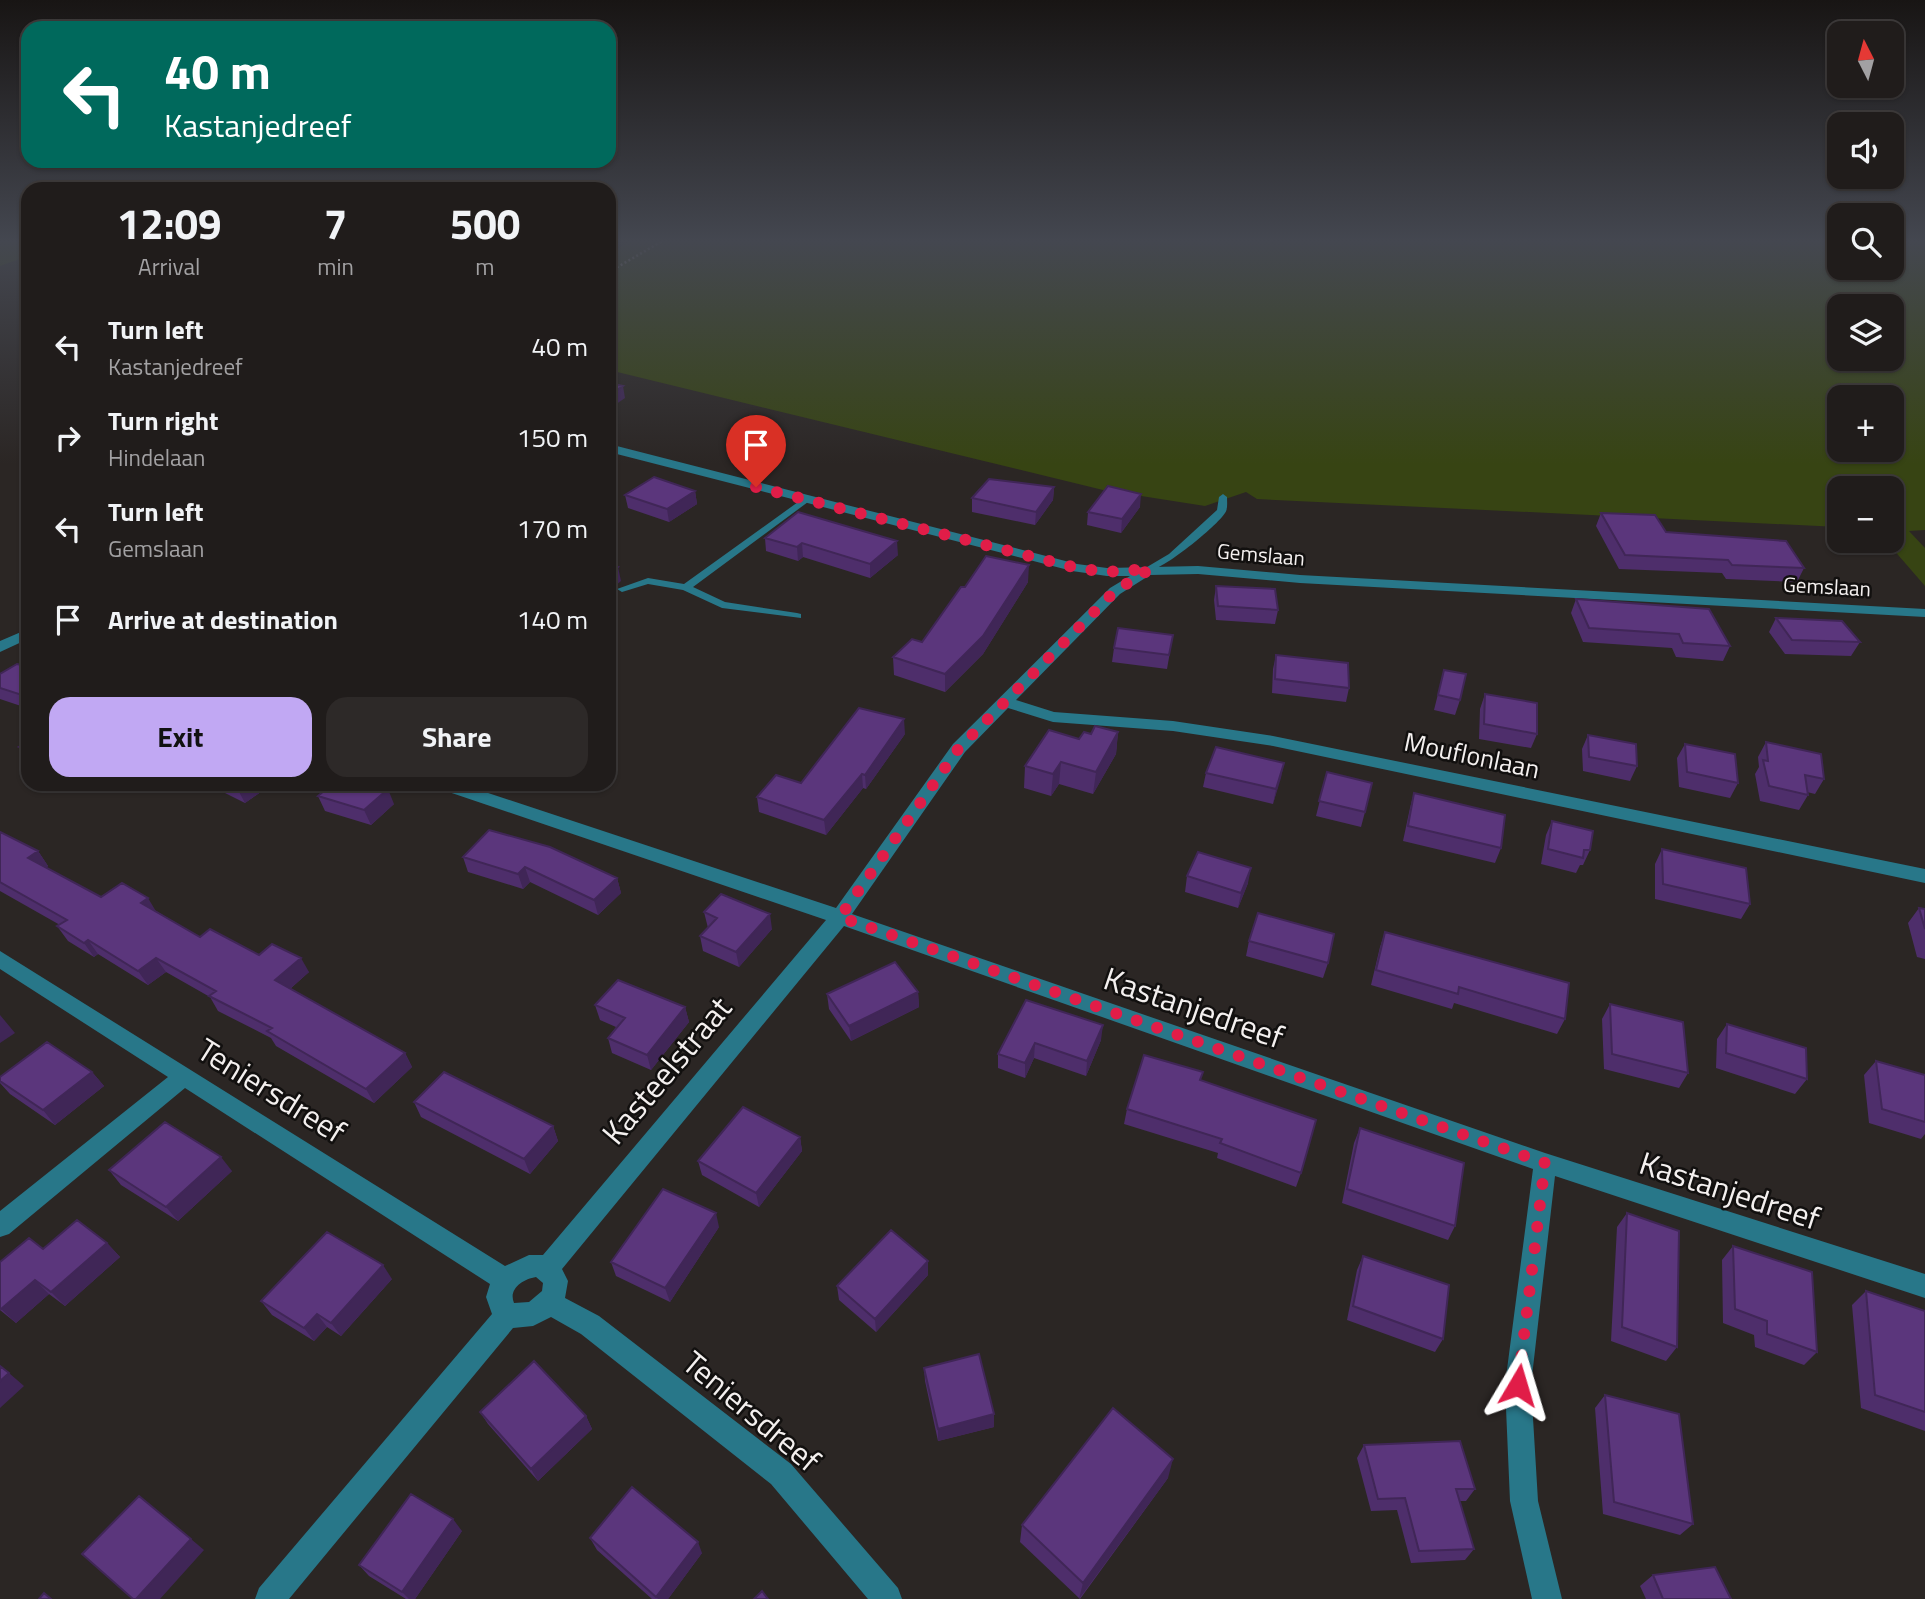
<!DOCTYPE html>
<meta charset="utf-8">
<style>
:root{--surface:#201c1b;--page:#2d2928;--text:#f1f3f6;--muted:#a2a1a3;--line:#3d3a3a;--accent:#c1a8f3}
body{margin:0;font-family:"Titillium Web",sans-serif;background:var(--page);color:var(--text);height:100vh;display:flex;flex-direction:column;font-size:26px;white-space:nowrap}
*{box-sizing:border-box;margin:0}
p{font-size:23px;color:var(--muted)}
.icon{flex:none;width:38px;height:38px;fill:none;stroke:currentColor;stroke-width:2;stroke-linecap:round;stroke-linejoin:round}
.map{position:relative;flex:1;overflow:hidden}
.sheet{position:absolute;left:21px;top:182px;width:595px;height:609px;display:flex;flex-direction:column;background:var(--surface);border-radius:21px;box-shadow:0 2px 5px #0004,0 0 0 2px var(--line)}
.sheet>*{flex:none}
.top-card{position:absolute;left:21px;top:21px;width:595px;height:147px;border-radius:21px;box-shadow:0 2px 5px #0004,0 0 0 2px var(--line);background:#00695c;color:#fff;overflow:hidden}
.needle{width:46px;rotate:354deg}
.tools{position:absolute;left:1827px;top:21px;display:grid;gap:14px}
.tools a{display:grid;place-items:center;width:77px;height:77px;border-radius:14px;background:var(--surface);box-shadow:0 2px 5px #0004,0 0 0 2px var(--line);font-size:35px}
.pin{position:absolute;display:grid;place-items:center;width:60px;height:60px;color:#fff;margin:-72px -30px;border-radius:50% 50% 50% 0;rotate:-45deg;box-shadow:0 0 7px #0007}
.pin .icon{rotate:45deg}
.me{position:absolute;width:77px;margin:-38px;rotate:7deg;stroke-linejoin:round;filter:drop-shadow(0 0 5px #0008)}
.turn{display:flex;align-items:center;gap:24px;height:147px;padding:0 28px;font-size:32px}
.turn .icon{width:91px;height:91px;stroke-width:2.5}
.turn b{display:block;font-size:49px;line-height:60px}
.eta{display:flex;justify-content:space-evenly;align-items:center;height:119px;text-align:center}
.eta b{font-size:42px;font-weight:700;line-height:49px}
.primary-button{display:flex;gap:14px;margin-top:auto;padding:14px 28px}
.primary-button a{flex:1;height:80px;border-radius:21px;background:var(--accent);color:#111;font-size:28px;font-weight:700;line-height:80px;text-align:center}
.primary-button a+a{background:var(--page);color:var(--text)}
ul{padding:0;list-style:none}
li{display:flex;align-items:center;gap:21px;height:91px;padding:0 28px}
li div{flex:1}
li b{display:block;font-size:26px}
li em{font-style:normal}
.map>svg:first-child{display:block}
.green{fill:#374413;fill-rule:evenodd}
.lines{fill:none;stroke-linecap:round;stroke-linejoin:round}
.path{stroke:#95908f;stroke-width:2.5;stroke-dasharray:2 2.5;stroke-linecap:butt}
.lane{fill:#287789;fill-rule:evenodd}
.street{fill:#287789;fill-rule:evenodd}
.wall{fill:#4e2e6b}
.shaded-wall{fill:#402657}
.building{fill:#5b367c;stroke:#402657;stroke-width:2}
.route{stroke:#e11d48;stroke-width:12;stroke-dasharray:0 21.6}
.labels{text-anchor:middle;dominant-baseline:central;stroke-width:5;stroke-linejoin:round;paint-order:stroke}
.far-street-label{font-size:21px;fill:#f4f0ef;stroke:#12100f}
.street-label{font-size:26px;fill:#f4f0ef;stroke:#12100f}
.near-street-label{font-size:32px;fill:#f4f0ef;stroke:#12100f}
</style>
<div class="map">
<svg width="1925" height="1599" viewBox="0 0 1925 1599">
<rect width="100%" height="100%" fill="#2b2624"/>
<!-- green -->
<path class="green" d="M0,240h28v16l-28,10z
M632,240h1207v28h53v-28h33v290l-16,1 16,17v38l-39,-45h6v-53h-53v39l-582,-28 -11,-7 -41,14 -102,-16 -494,-120v-117zM1839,306h53v53h-53zM1839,397h53v53h-53z"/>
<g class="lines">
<!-- path -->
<path class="path" d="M609,272l55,-32"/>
<!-- lane -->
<path class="lane" d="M1223,494l4,3c0,5 1,12 -2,16 -8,13 -64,59 -78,58v-4l22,-13 48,-44 2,-13z
M805,497l5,3 -2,2 -115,85 32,15 72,11 4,1v4l-79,-10 -39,-18 -35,-6 -26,8 -5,-3 31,-11 36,6z"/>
<!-- street -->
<path class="street" d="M609,444l468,120 30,4 91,-2 102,9 625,34v8l-625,-34 -102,-9 -48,1 -30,19 -104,106 38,12 119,9 100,15 652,133v14l-652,-137 -100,-15 -120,-9 -45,-14 -43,44 -113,162 693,239 380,121v24l-370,-122 -24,209 7,116 24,98h-30l-22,-98 -5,-116 28,-216 -689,-243 -282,343 6,12 -3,17 34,18 192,148 107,124 4,11h-34l-97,-115 -190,-150 -30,-17 -18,9 -20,2 -224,271h-34l4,-11 233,-274 -6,-17 4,-13 -305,-196 -176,146 -9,3v-26l168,-134 -168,-108v-18l505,315 24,-11h14l283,-335 -389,-132 -3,-4h27l375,124 117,-164 157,-156 20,-12h-23l-35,-5 -463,-119zM536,1277l7,6 -1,8 -13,11 -15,1c-6,-14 9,-24 22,-26z
M28,629v10l-28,13v-11z"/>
</g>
<!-- wall -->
<path class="wall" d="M1054,487l-1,13 -18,25 -63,-13v-14z
M695,491l2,13 -28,18 -41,-14 -3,-13z
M1140,507l-19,26 -34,-8 1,-13z
M1601,513l65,19 138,36 -7,14 -71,-3 -4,-6 -103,-4 -23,-43z
M765,538l133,17 -28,23 -67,-21 -5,4 -32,-10z
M1028,582l-45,72 -38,38 -51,-17 -1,-18 29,-15 43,-55z
M1216,586l62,24 -3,14 -59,-4 -2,-20z
M1576,599l154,47 -7,15 -47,-4 -4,-9 -89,-6 -12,-29z
M1776,618l84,24 -9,14 -66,-2 -16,-22z
M1173,635l-6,34 -55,-7 2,-14z
M1276,655l73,33 -3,14 -74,-9 1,-24z
M28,667v47l-4,-7 -24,-8v-25z
M1444,670l16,30 -5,15 -21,-5z
M1485,694l52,40 -6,14 -52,-9 1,-30z
M1118,732l-2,22 -23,40 -34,-10 -8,12 -27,-8 1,-22 66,-32z
M905,734l-39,55 -3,-1 -37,47 -67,-23 -2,-15 44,-14z
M1588,735l49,31 -7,15 -47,-10 -1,-22z
M28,742v19l-9,-14z
M1766,742l58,37 -9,15 -8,-2 1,3 -9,15 -39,-9 -5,-27 4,-7 -1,-10z
M1685,744l53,39 -8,15 -51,-11 -2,-29z
M1284,763l-11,41 -70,-17 3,-14z
M1327,772l38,40 -4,15 -45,-11z
M207,784h65l-27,19z
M1414,793l87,55 -6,15 -92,-22 7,-33z
M318,796l76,8 -23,21 -46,-14z
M1552,821l38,29 -7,15h-3l-4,8 -35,-9 5,-29z
M0,832l38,19 10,15 -2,2 55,29 55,14 44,26 59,18 50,17 -19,17 115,64 7,14 -38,36 -98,-57 -5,-8 -53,-27 -8,-14 -44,-25 -18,13 -50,-31 -4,3 -26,-16 -11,-15 3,-1 -60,-34z
M1662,849l88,55 -9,15 -86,-20v-35z
M463,857l154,21 4,15 -23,22 -68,-33 -7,7 -55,-17z
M1187,876l61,7 -10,25 -53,-16z
M1919,908l6,1v50l-8,-2 -9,-34z
M704,912l68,17 -33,38 -36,-16 -3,-15 8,-8z
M1385,932l180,87 -8,15 -103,-31 -2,6 -81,-24 9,-38z
M1249,941l79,22 -5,15 -77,-22z
M918,992l1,15 -68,34 -22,-32 -2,-15z
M1026,1000l75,40 -15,36 -52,-18 -9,20 -27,-10v-14z
M1610,1004l78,69 -9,15 -75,-19 -2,-50z
M595,1005l90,2 4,15 -38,48 -39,-17 -4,-15 8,-11 -16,-7z
M1727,1024l80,55 -12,15 -79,-26 1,-29z
M1876,1061l49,14v59l-4,5 -52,-16 -5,-48z
M92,1072l12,14 -49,39 -45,-31 -10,-11v-6z
M1201,1080l100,93 -5,14 -79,-29 1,-5 -94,-29 3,-15z
M414,1102l139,24 5,15 -28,33 -109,-57z
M1360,1128l95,98 -7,14 -106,-37 12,-60z
M800,1137l2,14 -43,56 -57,-32 -4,-14z
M109,1170l123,1 -54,50 -57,-36z
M1627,1213l50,134 -11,14 -55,-20 6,-114z
M719,1227l-49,75 -54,-26 -5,-14z
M107,1243l13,14 -55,49 -16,-12 -33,29 -16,-13v-48l43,-13z
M1733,1246l84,106 -13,13 -49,-18 -1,-12 -31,-12 -1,-63z
M1363,1256l80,83 -8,13 -88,-32 10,-50z
M928,1275l-52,57 -37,-32 -2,-14z
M392,1279l-51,57 -14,-9 -13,14 -42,-26 -11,-14z
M1866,1291l59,20v120l-64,-23 -9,-103z
M924,1368l70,46v13l-56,14 -13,-60z
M1605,1395l88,129 -13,11 -77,-21 -8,-106z
M480,1412l106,4 6,13 -54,52 -50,-57z
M1364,1445l111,44 -9,12h-7l15,48 -9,11 -54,3 -14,-53 -26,1 -14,-53z
M1168,1478l-88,121 -60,-57 2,-17z
M462,1531l-47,68h-9l-37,-23 -10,-11z
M590,1538l112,15 -34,46h-16l-55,-49z
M1653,1575l78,24h-85l-6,-13z"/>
<!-- shaded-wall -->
<path class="shaded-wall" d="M623,386l2,12 -16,11v-14z
M1054,487l-1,13 -18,25 1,-13z
M695,491l2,13 -28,18 -2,-13z
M1141,494l-1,13 -19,26 1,-14z
M897,541l1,14 -28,23v-14z
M802,543l1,14 -5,4 -1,-14z
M610,551l3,14 -4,3v-16z
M1029,565l-1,17 -45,72 -38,38v-18z
M618,567l3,14 -12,10v-16z
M904,719l1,15 -39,55 -1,-14z
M1118,732l-2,22 -23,40 3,-22z
M1061,762l-2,22 -8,12 2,-22z
M1284,763l-3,15 -8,26 3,-15z
M862,774l1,14 -37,47 -2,-15z
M243,784h29l-27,19 -8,-15z
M388,789l6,15 -23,21 -7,-15z
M38,851l10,15 -10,7 -10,-15z
M525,867l5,15 -7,7 -5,-15z
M1251,868l-3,15 -10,25 3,-15z
M617,878l4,15 -23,22 -4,-15z
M148,898l9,15 -16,-10z
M770,914l2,15 -33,38 -3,-15z
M88,940l10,14 -4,3 -10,-14z
M156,958l10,14 -18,13 -10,-14z
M301,958l8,14 -26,23 -8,-15z
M918,992l1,15 -68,34 -2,-15z
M685,1007l4,15 -38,48 -4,-15z
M0,1015l15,18 -15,10z
M1103,1025l-2,15 -15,36 1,-15z
M1035,1043l-1,15 -9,20v-15z
M405,1053l7,14 -38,36 -8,-14z
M92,1072l12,14 -49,39 -12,-15z
M553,1126l5,15 -28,33 -6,-15z
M800,1137l2,14 -43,56 -3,-14z
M221,1157l11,14 -54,50 -12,-14z
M716,1213l3,14 -49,75 -5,-14z
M107,1243l13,14 -55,49 -14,-14z
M928,1261v14l-52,57 -1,-13z
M383,1265l9,14 -51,57 -10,-13z
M35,1280l14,14 -33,29 -15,-14z
M317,1314l10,13 -13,14 -10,-13z
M9,1373l15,13 -24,22v-27z
M994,1414v13l-56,14v-12z
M586,1416l6,13 -54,52 -7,-12z
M1173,1459l-5,19 -89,121 4,-16z
M453,1519l9,12 -47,68h-6l-7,-7z
M191,1539l13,11 -44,49h-24z
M698,1542l4,11 -34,46h-10l-2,-2z"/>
<!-- building -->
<path class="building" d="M609,383l14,3 -14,9z
M654,477l41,14 -28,18 -42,-14z
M989,479l65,8 -18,25 -64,-14z
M1108,486l33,8 -19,25 -34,-7z
M798,512l99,29 -27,23 -68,-21 -5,4 -32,-9z
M1601,513l54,2 11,17 120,9 18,27 -72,-3 -4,-5 -103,-5z
M986,556l43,9 -46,71 -38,38 -52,-17 19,-18 10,3 39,-55h4z
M609,565l9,2 -9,8z
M1216,586l59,3 3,21 -60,-4z
M1576,599l133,10 21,37 -47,-3 -4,-9 -90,-6z
M1776,618l66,3 18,21 -68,-2z
M1118,628l55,7 -4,20 -55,-7z
M1276,655l72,8 1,25 -74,-9z
M17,664l11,3v30l-28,-9v-14z
M1444,670l22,4 -6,26 -22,-5z
M1485,694l52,9v31l-53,-10z
M28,701v6l-6,-2z
M859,708l45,11 -39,56 -3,-1 -38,46 -67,-23 19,-22 25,8z
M1095,726l23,6 -22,40 -35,-10 -8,12 -28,-8 24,-36 30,9 5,-7 7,2z
M1588,735l48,9 1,22 -48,-9z
M28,742v9l-9,-4z
M1766,742l55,12 3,25 -19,-4 3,20 -39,-9 -6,-26 5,1z
M1685,744l50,10 3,29 -51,-11z
M1216,747l68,16 -8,26 -70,-16z
M1327,772l45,11 -7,29 -46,-11z
M229,784h14l-6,4z
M332,784h39l17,5 -24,21 -46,-14z
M1414,793l91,22 -4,33 -93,-22z
M1552,821l41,10 -3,19h-6l-1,8 -35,-9z
M489,830l61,17 67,31 -23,22 -69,-33 -7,7 -55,-17z
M0,832l38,19 -10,7 73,39 21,-14 26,15 -7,5 59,34 10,-8 49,26 13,-11 29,14 -26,22 130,73 -39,36 -99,-58 5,-3 -63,-32 7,-5 -60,-33 -18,13 -50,-31 -4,3 -27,-17 10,-6 -67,-38z
M1662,849l84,19 4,36 -87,-20z
M1198,852l53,16 -10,25 -54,-17z
M721,894l49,20 -34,38 -36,-16 17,-18 -13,-6z
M1919,908l6,1v20z
M1258,913l76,21 -6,29 -79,-22z
M1385,932l184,51 -4,36 -106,-32 -1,7 -82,-24z
M895,962l23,30 -69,34 -22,-32z
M618,980l67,27 -38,48 -39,-17 17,-20 -30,-13z
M1026,1000l77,25 -16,36 -52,-18 -10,20 -27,-9z
M1610,1004l73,18 5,51 -76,-19z
M1727,1024l79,24 1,31 -81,-26z
M47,1042l45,30 -49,38 -43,-29v-4z
M1144,1055l59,17 -3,8 116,40 -15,53 -81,-30 2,-4 -95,-30z
M1876,1061l49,14v47l-43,-13z
M444,1072l109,54 -29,33 -110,-57z
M743,1107l57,30 -44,56 -58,-32z
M165,1122l56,35 -55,50 -57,-37z
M1360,1128l104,35 -9,63 -108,-37z
M663,1189l53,24 -51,75 -54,-26z
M1627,1213l52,18 -2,116 -55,-20z
M77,1220l30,23 -56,49 -16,-12 -34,29 -1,-1v-46l29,-24 14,11z
M891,1230l37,31 -53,58 -38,-33z
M327,1232l56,33 -52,58 -14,-9 -13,14 -43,-27z
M1733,1246l79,26 5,80 -50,-18v-13l-32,-12z
M1363,1256l86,29 -6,54 -90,-33z
M1866,1291l59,20v101l-50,-17z
M979,1354l15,60 -56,15 -14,-61z
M534,1361l52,55 -55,53 -51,-57z
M0,1366l9,7 -9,8z
M1605,1395l74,19 14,110 -79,-22z
M1113,1408l60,51 -90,124 -61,-58z
M1460,1441l15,48h-19l18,60 -55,2 -14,-53 -27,1 -14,-54z
M632,1487l66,55 -42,55 -66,-59z
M411,1494l42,25 -51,73 -43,-27z
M139,1496l52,43 -55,60h-3l-51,-45z
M1715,1567l16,32h-68l-10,-24z
M762,1591l6,8h-14z
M44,1593l7,6h-12z"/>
<!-- sky -->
<linearGradient id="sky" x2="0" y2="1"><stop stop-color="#181514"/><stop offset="0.52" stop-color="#444750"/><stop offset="1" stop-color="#444750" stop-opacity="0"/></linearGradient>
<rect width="1925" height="464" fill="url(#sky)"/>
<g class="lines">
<!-- route -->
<path class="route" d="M756,487l321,81 30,4 43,-3 -35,22 -156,157 -119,169 705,246 -27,222"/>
</g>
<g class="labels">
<!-- far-street labels -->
<g class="far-street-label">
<text transform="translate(1261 554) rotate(5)">Gemslaan</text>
<text transform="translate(1827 586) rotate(3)">Gemslaan</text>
</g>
<!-- street labels -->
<g class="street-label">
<text transform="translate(1472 755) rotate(12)">Mouflonlaan</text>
</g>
<!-- near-street labels -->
<g class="near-street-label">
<text transform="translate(1194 1007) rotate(19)">Kastanjedreef</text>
<text transform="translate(666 1070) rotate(-50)">Kasteelstraat</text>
<text transform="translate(272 1090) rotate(32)">Teniersdreef</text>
<text transform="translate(1730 1190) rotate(18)">Kastanjedreef</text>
<text transform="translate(752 1411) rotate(40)">Teniersdreef</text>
</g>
</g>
</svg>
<div class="tools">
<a><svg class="needle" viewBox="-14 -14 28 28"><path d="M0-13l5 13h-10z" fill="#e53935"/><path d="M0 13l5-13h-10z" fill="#a2a1a3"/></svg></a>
<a><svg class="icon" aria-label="sound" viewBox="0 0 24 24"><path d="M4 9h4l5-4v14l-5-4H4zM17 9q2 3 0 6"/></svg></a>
<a><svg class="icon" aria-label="search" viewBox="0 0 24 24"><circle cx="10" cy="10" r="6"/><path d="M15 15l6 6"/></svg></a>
<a><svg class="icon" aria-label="layers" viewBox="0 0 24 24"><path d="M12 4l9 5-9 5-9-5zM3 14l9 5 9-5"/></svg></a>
<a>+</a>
<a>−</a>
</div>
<div class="pin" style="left:756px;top:487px;background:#d93025"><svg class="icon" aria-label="arrive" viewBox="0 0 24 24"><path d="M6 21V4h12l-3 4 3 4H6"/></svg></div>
<svg class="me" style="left:1518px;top:1385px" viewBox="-20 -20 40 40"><path d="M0-17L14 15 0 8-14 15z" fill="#e11d48" stroke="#fff" stroke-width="4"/></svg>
<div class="top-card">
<div class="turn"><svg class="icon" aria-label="left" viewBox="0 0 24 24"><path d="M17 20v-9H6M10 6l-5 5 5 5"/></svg><div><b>40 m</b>Kastanjedreef</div></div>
</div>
<section class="sheet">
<div class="eta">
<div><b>12:09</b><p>Arrival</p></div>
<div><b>7</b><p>min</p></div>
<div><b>500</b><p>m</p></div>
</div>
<ul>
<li><svg class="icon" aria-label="left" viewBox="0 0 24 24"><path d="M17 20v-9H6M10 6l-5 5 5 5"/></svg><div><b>Turn left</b><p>Kastanjedreef</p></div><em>40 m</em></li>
<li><svg class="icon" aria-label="right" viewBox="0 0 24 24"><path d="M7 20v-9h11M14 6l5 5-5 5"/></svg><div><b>Turn right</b><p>Hindelaan</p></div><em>150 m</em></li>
<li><svg class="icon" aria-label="left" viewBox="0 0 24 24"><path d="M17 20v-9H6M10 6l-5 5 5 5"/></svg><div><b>Turn left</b><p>Gemslaan</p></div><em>170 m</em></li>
<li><svg class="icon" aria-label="arrive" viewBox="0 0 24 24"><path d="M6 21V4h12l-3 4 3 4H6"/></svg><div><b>Arrive at destination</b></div><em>140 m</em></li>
</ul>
<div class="primary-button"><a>Exit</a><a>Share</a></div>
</section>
</div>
